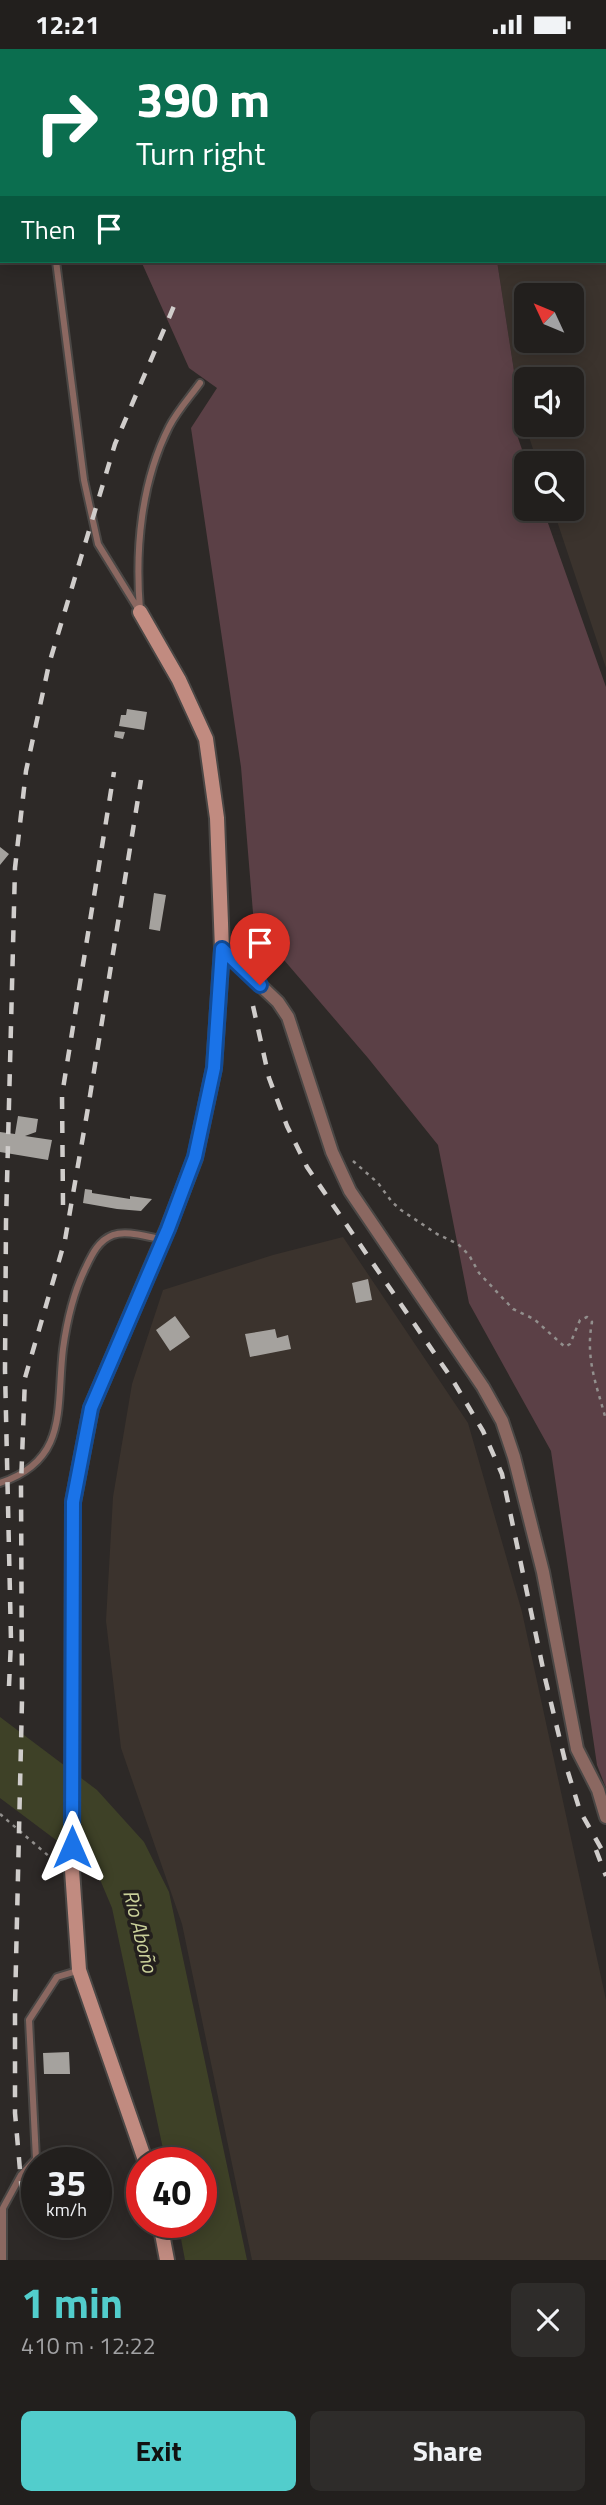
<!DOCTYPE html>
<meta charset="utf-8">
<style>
:root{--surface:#221f1d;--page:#2e2c2a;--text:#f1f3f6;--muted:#a2a2a4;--line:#3f3d3b;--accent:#52cdcc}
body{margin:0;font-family:"Titillium Web",sans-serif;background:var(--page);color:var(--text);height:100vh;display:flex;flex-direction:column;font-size:26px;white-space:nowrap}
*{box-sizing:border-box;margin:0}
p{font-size:23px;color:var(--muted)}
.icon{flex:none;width:38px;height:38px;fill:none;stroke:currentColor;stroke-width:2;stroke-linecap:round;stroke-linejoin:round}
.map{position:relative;height:2211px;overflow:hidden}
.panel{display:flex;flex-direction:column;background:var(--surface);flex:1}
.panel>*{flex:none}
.guide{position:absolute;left:0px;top:0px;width:607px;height:214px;box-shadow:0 4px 18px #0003,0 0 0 2px var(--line);background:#0b6e4f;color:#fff;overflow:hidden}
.needle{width:46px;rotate:314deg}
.buttons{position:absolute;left:514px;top:234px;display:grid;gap:14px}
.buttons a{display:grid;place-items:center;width:70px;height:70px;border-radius:10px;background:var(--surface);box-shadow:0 4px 18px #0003,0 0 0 2px var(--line);font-size:35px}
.speed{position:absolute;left:21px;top:2098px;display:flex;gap:14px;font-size:35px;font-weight:700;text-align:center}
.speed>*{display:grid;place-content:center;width:91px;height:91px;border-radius:50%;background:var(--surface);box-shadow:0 4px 18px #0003,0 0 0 2px var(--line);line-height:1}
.speed small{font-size:18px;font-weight:400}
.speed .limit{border:10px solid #d22;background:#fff;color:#111}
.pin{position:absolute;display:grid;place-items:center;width:60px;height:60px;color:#fff;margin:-72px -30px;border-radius:50% 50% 50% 0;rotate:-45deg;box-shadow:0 0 7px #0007}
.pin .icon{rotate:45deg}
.me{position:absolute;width:77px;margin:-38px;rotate:0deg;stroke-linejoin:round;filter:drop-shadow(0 0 5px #0008)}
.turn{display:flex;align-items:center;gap:24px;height:147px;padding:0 21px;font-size:32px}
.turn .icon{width:91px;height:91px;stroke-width:2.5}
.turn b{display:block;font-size:49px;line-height:60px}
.then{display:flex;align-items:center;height:66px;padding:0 21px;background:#0003;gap:14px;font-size:26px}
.round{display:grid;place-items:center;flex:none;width:74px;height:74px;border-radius:10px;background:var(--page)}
.overview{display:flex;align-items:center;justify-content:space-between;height:119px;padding:0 21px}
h1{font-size:42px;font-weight:700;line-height:52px;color:var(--accent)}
.action{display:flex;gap:14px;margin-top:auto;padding:14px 21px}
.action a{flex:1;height:80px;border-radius:10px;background:var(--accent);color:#111;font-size:28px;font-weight:700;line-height:80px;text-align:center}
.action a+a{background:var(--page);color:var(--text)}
.status{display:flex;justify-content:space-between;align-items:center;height:49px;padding:0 35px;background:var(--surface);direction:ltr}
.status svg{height:19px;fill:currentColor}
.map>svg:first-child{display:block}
.built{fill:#3b332d;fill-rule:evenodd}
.green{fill:#5b4046}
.water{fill:#3e4127}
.building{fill:#a5a29e}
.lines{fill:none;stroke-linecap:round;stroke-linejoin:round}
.lane-casing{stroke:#4a4745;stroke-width:10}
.street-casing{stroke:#4a4745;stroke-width:16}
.secondary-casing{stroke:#4a4745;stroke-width:18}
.path{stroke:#928f8d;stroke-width:2.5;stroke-dasharray:3.5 5;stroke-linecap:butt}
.lane{stroke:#8b6861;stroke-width:6}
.street{stroke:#8b6861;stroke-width:12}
.secondary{stroke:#c18b80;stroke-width:14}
.rail{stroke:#d0cdcb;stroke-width:4.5;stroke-dasharray:12 12;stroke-linecap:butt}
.route-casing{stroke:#114b97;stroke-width:18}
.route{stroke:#1a73e8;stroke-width:12}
.labels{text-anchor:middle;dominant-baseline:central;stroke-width:7;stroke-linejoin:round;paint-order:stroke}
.water-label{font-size:21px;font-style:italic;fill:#cad09a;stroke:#231f1d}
</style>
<div class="status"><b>12:21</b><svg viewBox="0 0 49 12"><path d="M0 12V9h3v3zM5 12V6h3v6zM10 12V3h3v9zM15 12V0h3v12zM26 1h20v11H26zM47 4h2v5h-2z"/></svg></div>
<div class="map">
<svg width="606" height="2211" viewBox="0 0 606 2211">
<rect width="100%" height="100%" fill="#2d2927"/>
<!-- built -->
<path class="built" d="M470,0h136v619l-53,-159h19v-45h-34l-18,-54 -23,-149h109v-210h-139zM527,247h45v45h-45zM527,331h45v45h-45z
M343,1188l125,186 54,189 84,388v260h-354l-70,-336 -61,-176 -15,-127 7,-124 19,-113 31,-94 110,-35z"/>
<!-- green -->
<path class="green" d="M67,0h387l1,2h-387z
M141,212h356l23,149 -3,25 10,29v45h16l63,178v1101l-9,-23 -46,-314 -82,-148 -31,-158 -70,-87 -114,-133 -13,-158 -50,-339 26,-40 -28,-20z"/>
<!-- water -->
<path class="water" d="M0,1668l97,73 47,52 25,50 78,368h-62l-7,-37h23v-60h-35l-54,-255 -16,-38 -96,-72z"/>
<!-- building -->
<path class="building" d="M127,660l20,3 -3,18 -25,-4 2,-11h5z
M115,682l10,1 -2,7 -9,-2z
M0,798l9,7 -9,11z
M154,844l12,2 -6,36 -11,-2z
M18,1067l20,3 -2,13 -11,4 27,4 -4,20 -48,-8v-20l15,2z
M85,1140l7,1v3l38,6v-3l22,3 -11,12 -24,-2 -34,-6z
M368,1230l4,21 -16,3 -4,-20z
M175,1267l15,21 -20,14 -14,-21z
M275,1280l2,9 11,-3 3,14 -41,8 -5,-23z
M69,2003l1,22h-26l-1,-21z"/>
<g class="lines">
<defs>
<path id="lane" d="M0,55l2,4
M56,212l28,219 14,64 42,68
M140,561c-5,-61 1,-128 29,-183 8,-16 21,-30 31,-44
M0,1434c69,-23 56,-75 63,-134 4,-29 10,-56 23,-82 6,-13 13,-27 27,-32 14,-5 34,2 48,4
M3,2211v-52l18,-33 15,-16 -7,-139 28,-43 20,-6"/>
<path id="street" d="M222,900l56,53 10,15 44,135 18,39 133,196 19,34 12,36 29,115 34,177 21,41 8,27"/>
<path id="secondary" d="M140,563l39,68 27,59 11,79 5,131 -8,119 -19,90 -27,70 -77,180 -18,94 -1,368 7,100 67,193
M160,2174l7,37"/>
</defs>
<!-- lane casing -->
<use href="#lane" class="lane-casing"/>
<!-- street casing -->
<use href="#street" class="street-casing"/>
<!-- secondary casing -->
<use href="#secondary" class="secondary-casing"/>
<!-- path -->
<path class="path" d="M353,1112l25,22 14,19 9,8 36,24 21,10 11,11 10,18 34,36 21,10 31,28 5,-3 10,-24 7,-3 5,5c-7,37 5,64 14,98
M0,1765l58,50"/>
<!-- lane -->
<use href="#lane" class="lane"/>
<!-- street -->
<use href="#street" class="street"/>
<!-- secondary -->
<use href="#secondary" class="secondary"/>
<!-- rail -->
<path class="rail" d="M253,957l16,72 18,48 20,41 145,212 31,52 19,43 43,204 22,91 13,42 26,46
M63,1156l-1,-110 52,-323
M9,1637l2,-45 -6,-271 1,-148 9,-354 11,-97 23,-107 66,-220 59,-138
M596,1801l10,26
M22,2144l-7,-80v-107l7,-306 -1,-215 4,-107 40,-138 24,-138 52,-322"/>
</g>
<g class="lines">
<defs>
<path id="route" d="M72,1798l1,-345 18,-94 77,-179 27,-72 19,-89 8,-119 38,36"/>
</defs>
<!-- route casing -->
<use href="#route" class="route-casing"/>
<!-- route -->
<use href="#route" class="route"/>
</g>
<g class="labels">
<!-- water labels -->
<g class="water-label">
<text transform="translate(141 1882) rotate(76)">Rio Aboño</text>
</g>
</g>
</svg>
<div class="buttons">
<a><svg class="needle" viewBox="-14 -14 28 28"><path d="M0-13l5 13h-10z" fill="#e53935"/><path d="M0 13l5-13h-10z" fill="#a2a2a4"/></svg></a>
<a><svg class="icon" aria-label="sound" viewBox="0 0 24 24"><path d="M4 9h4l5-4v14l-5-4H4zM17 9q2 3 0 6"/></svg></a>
<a><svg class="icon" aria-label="search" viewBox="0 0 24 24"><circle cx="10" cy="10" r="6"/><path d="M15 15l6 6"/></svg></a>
</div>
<div class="speed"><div>35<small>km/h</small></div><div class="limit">40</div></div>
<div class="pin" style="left:260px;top:936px;background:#d93025"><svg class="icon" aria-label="arrive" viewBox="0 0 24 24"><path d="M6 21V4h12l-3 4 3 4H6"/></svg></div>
<svg class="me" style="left:72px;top:1798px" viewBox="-20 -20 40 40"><path d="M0-17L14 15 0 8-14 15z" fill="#1a73e8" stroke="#fff" stroke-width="4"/></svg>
<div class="guide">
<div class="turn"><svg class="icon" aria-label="right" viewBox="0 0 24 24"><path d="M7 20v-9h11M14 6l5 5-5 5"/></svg><div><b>390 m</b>Turn right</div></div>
<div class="then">Then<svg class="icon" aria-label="arrive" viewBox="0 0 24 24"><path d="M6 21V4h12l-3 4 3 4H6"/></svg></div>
</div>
</div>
<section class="panel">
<div class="overview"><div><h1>1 min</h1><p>410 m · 12:22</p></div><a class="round"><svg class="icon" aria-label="close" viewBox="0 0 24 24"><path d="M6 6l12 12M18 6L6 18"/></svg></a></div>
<div class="action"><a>Exit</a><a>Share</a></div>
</section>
